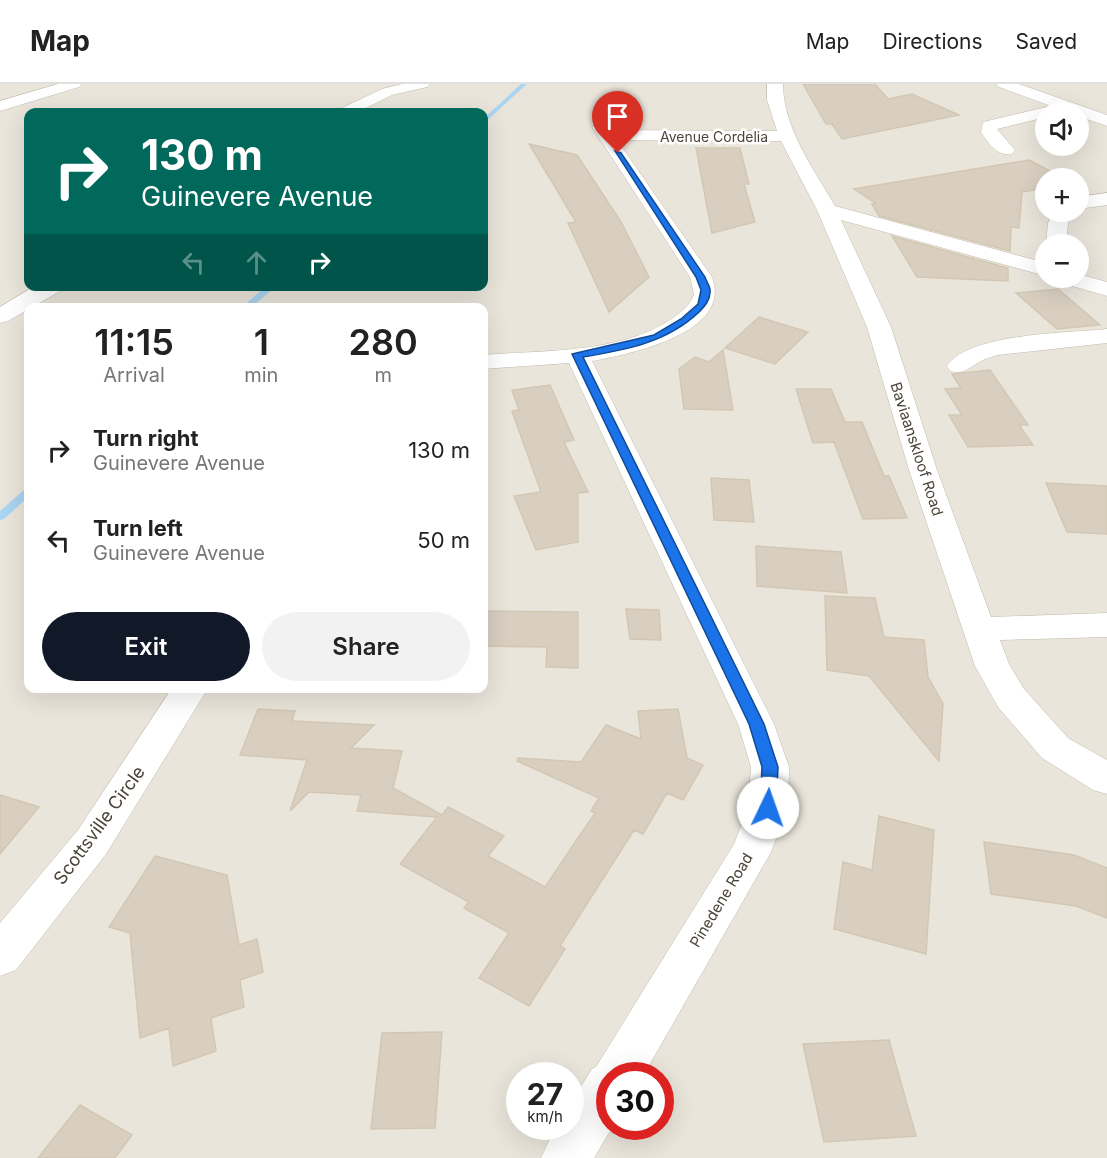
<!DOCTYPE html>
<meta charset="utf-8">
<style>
:root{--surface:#fff;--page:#f2f2f2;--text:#222;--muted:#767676;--line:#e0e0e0;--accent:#111827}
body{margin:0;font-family:Inter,sans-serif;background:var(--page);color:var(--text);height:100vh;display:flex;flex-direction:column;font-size:22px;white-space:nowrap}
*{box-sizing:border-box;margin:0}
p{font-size:20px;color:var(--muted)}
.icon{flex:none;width:33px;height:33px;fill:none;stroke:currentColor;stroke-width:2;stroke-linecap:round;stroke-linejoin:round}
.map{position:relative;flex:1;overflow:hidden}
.sheet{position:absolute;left:24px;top:219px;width:464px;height:390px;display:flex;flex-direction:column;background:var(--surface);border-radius:12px;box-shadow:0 6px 24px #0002}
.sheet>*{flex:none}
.hud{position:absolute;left:24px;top:24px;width:464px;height:183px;border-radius:12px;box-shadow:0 6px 24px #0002;background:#00695c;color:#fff;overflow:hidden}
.fabs{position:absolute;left:1035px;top:18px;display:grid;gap:12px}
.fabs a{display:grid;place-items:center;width:54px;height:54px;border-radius:50%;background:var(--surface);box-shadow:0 6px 24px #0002;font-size:30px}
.speed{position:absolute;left:506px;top:978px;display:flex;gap:12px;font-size:30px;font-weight:700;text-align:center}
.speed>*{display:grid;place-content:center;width:78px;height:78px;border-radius:50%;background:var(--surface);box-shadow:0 6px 24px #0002;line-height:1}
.speed small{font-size:15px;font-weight:400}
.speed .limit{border:9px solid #d22;background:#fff;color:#111}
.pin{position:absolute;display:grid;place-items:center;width:51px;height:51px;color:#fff;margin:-62px -26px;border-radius:50% 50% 50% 0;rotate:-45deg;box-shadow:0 0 6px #0007}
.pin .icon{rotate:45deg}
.me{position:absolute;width:66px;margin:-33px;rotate:3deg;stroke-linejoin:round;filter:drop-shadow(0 0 4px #0008)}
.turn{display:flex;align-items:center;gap:21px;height:126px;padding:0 18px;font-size:27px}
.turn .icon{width:78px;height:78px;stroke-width:2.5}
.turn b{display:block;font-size:42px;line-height:51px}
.lanes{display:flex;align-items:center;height:57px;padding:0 18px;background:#0003;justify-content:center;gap:30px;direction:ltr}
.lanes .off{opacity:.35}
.eta{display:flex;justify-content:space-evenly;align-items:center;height:102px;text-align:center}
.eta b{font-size:36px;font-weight:600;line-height:42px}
.cta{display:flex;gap:12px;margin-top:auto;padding:12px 18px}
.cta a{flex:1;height:69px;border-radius:36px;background:var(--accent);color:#fff;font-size:24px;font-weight:600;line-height:69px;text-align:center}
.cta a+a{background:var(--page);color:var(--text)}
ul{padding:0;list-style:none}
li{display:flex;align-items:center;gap:18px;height:90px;padding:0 18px}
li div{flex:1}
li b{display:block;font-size:22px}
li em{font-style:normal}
header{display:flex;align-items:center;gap:36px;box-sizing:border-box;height:84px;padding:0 30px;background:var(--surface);border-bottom:2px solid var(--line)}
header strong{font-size:28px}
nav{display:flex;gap:33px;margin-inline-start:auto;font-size:21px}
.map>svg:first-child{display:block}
.residential{fill:#eae5da;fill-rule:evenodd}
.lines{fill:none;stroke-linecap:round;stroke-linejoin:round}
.stream{fill:#a9d4f2;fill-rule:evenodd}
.building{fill:#d8cfc1;stroke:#d3c7b4;stroke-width:1.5}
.minor-casing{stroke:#c2bbae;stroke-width:1}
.minor{fill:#fff;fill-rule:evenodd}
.route{fill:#1a73e8;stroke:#114b97;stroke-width:1.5}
.labels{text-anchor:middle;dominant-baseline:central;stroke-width:5;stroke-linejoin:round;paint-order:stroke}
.far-street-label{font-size:14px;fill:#4b4439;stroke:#fff}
.street-label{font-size:15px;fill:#4b4439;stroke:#fff}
.near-street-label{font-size:18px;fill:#4b4439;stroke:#fff}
</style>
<header>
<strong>Map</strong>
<nav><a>Map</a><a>Directions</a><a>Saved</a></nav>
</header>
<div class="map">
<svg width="1107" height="1074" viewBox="0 0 1107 1074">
<rect width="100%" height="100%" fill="#f6f3ec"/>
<!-- residential -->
<path class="residential" d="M0,0h1107v1074h-1107zM28,28h455v174h-455zM1046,28h32v34h-32zM1046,94h32v34h-32zM1046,160h32v34h-32zM28,224h455v380h-455zM519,992h51v50h-51zM609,992h51v50h-51z"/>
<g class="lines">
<!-- stream -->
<path class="stream" d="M521,0h6l-44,40v-5z
M266,202h10l-25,22h-10z
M28,405v8l-24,22 -4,1v-9l24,-21z"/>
</g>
<!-- building -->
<path class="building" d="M803,0h72l13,15 24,-5 47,21 -117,24 -10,-15h-6z
M529,60l48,11 44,67 28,55 -40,35 -41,-89 8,-1z
M696,64h44l9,36h-5l11,38 -43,11z
M1029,76l34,18h-17v10l-24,4 -3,36 -8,-1 -1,24 -131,-35 -7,-12 3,-1 -21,-14z
M892,152l116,32v13l-91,-4z
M1058,205l42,36 -43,4 -41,-36z
M759,233l49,15 -33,32 -50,-16z
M723,266l10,60 -49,-1 -5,-40 16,-12 14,5z
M990,286l38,55h-9l14,20 -65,2 -19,-32h13l-17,-26 16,-1 -9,-14z
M550,301l24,55 -10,2 24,50 -10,1v49l-42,8 -22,-54 27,-4 -29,-81 7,-1 -7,-20z
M796,305h35l14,33h17l22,54h5l18,42 -44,1 -29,-77 -21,1z
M711,394l38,2 5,42 -40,-2z
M1046,399l61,3v48l-40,-2z
M756,462l85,6 6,41 -90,-7z
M825,512l50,2 9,39 40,3 4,37 15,27 -4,57 -70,-85 -42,-6z
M626,525l33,1 2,30 -31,-1z
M483,527l95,1v56l-32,-1 1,-20 -64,-1z
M258,625l37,2 -3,10 82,4 -23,23 51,3 -9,37 49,27 6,-8 56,29 -16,20 57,31 50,-74 -4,-2 8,-13 -82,-37 1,-3 63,4 25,-37 35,14 -3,-28 40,-2 9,49 16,7 -20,35 -16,-7 -24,41 -9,-4 -74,116 5,3 -36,57 -50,-28 30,-45 -45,-25 5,-6 -69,-38 37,-47 -80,-6 4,-16 -52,-3 -19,19 17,-51 -67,-5z
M0,711l39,12 -39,47z
M879,732l55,14 -8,124 -92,-25 9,-67 29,8z
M984,758l90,13 33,13v50l-31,-12 -85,-12z
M155,772l72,19 12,70 18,-6 6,33 -23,8 4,27 -33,11 5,33 -43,15 -4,-38 -29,10 -10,-105 -21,-6z
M442,948l-7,96 -64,1 11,-96z
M889,956l27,96 -92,6 -21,-98z
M80,1021l52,30 -17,23h-77z"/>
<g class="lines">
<defs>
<path id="minor" d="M58,0h24l-3,3 -79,24v-10z
M402,0h28l-3,3 -35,8 -34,17h-20l2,-3 42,-20z
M767,0h16c0,44 31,85 52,122l211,57v13l-205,-56 50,107 46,143 54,147 116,-4v24l-107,3 9,24 15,25 44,49 39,22v34l-14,-4 -51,-32 -44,-51 -23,-41 -66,-196 -42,-143 -50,-117 -36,-69 -164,-1 95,137c21,56 -82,77 -120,84l182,363 15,43 -1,41 -17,44 -128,224h-34v50h4l-19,32h-53l15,-32h14v-22l22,-35 4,-2 138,-223 14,-36 3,-41 -13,-43 -169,-361 -86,6v-14c61,-5 138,-1 190,-37 8,-6 18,-13 21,-24l-4,-17 -98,-150 8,-5 6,1 4,7 167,1 -10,-31z
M996,0h23l88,31v11l-29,-10v-4h-32v5l-49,12 18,21 -3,4c-14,3 -24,-11 -31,-22l2,-10 68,-16 -52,-19z
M1107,109v12l-29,4v-12z
M1053,128h19l-4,11 -2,21h-20l2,-21z
M1078,190l29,8v14l-45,-13 -3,-5h19z
M35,202h28l-3,5 -52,30 -8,2v-16z
M1107,245v14l-109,12c-5,1 -11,3 -15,5 -13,6 -17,15 -33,11l-3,-5c22,-33 121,-33 160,-37z
M172,604h36l-102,166 -90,116 -16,6v-53l78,-93z"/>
</defs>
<!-- minor casing -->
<use href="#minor" class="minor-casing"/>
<!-- minor -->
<use href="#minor" class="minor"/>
</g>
<!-- route -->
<path class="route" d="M615,67l6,2 84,124c1,4 5,9 5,13 1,10 -6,17 -12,23 -32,30 -73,37 -115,44l181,367 14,43 -2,41 -2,4 -6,2 -6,-2 -2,-4 2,-41 -13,-43 -177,-370 82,-19 27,-16 17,-15 3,-14 -5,-13z"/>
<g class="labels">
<!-- far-street labels -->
<g class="far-street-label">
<text x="714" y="52">Avenue Cordelia</text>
</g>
<!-- street labels -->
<g class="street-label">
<text transform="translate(917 365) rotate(72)">Baviaanskloof Road</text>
<text transform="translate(721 816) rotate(-59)">Pinedene Road</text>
</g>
<!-- near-street labels -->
<g class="near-street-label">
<text transform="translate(99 741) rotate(-54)">Scottsville Circle</text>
</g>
</g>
</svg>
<div class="fabs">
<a><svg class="icon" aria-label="sound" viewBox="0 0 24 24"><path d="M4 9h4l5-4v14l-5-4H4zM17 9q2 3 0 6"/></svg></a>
<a>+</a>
<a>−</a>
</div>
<div class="speed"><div>27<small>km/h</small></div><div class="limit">30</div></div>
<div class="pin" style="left:618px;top:69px;background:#d93025"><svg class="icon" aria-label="arrive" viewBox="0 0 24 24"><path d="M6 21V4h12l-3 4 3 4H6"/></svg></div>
<svg class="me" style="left:768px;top:724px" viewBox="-20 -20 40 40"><circle r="19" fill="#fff"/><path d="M0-13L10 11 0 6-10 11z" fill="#1a73e8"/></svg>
<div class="hud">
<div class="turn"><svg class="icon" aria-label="right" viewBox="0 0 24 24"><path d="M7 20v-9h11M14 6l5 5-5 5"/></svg><div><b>130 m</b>Guinevere Avenue</div></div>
<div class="lanes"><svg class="icon off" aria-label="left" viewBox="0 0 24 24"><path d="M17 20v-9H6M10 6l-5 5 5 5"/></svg><svg class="icon off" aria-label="ahead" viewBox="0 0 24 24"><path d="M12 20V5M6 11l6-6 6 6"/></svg><svg class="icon" aria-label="right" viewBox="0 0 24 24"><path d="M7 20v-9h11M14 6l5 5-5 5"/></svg></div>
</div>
<section class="sheet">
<div class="eta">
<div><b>11:15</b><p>Arrival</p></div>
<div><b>1</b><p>min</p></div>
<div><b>280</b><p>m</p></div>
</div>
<ul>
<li><svg class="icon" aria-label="right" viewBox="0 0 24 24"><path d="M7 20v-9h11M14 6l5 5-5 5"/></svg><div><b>Turn right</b><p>Guinevere Avenue</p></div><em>130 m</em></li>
<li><svg class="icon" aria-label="left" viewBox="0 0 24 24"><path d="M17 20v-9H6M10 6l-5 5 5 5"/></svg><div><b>Turn left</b><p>Guinevere Avenue</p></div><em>50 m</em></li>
</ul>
<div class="cta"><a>Exit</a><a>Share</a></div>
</section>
</div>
